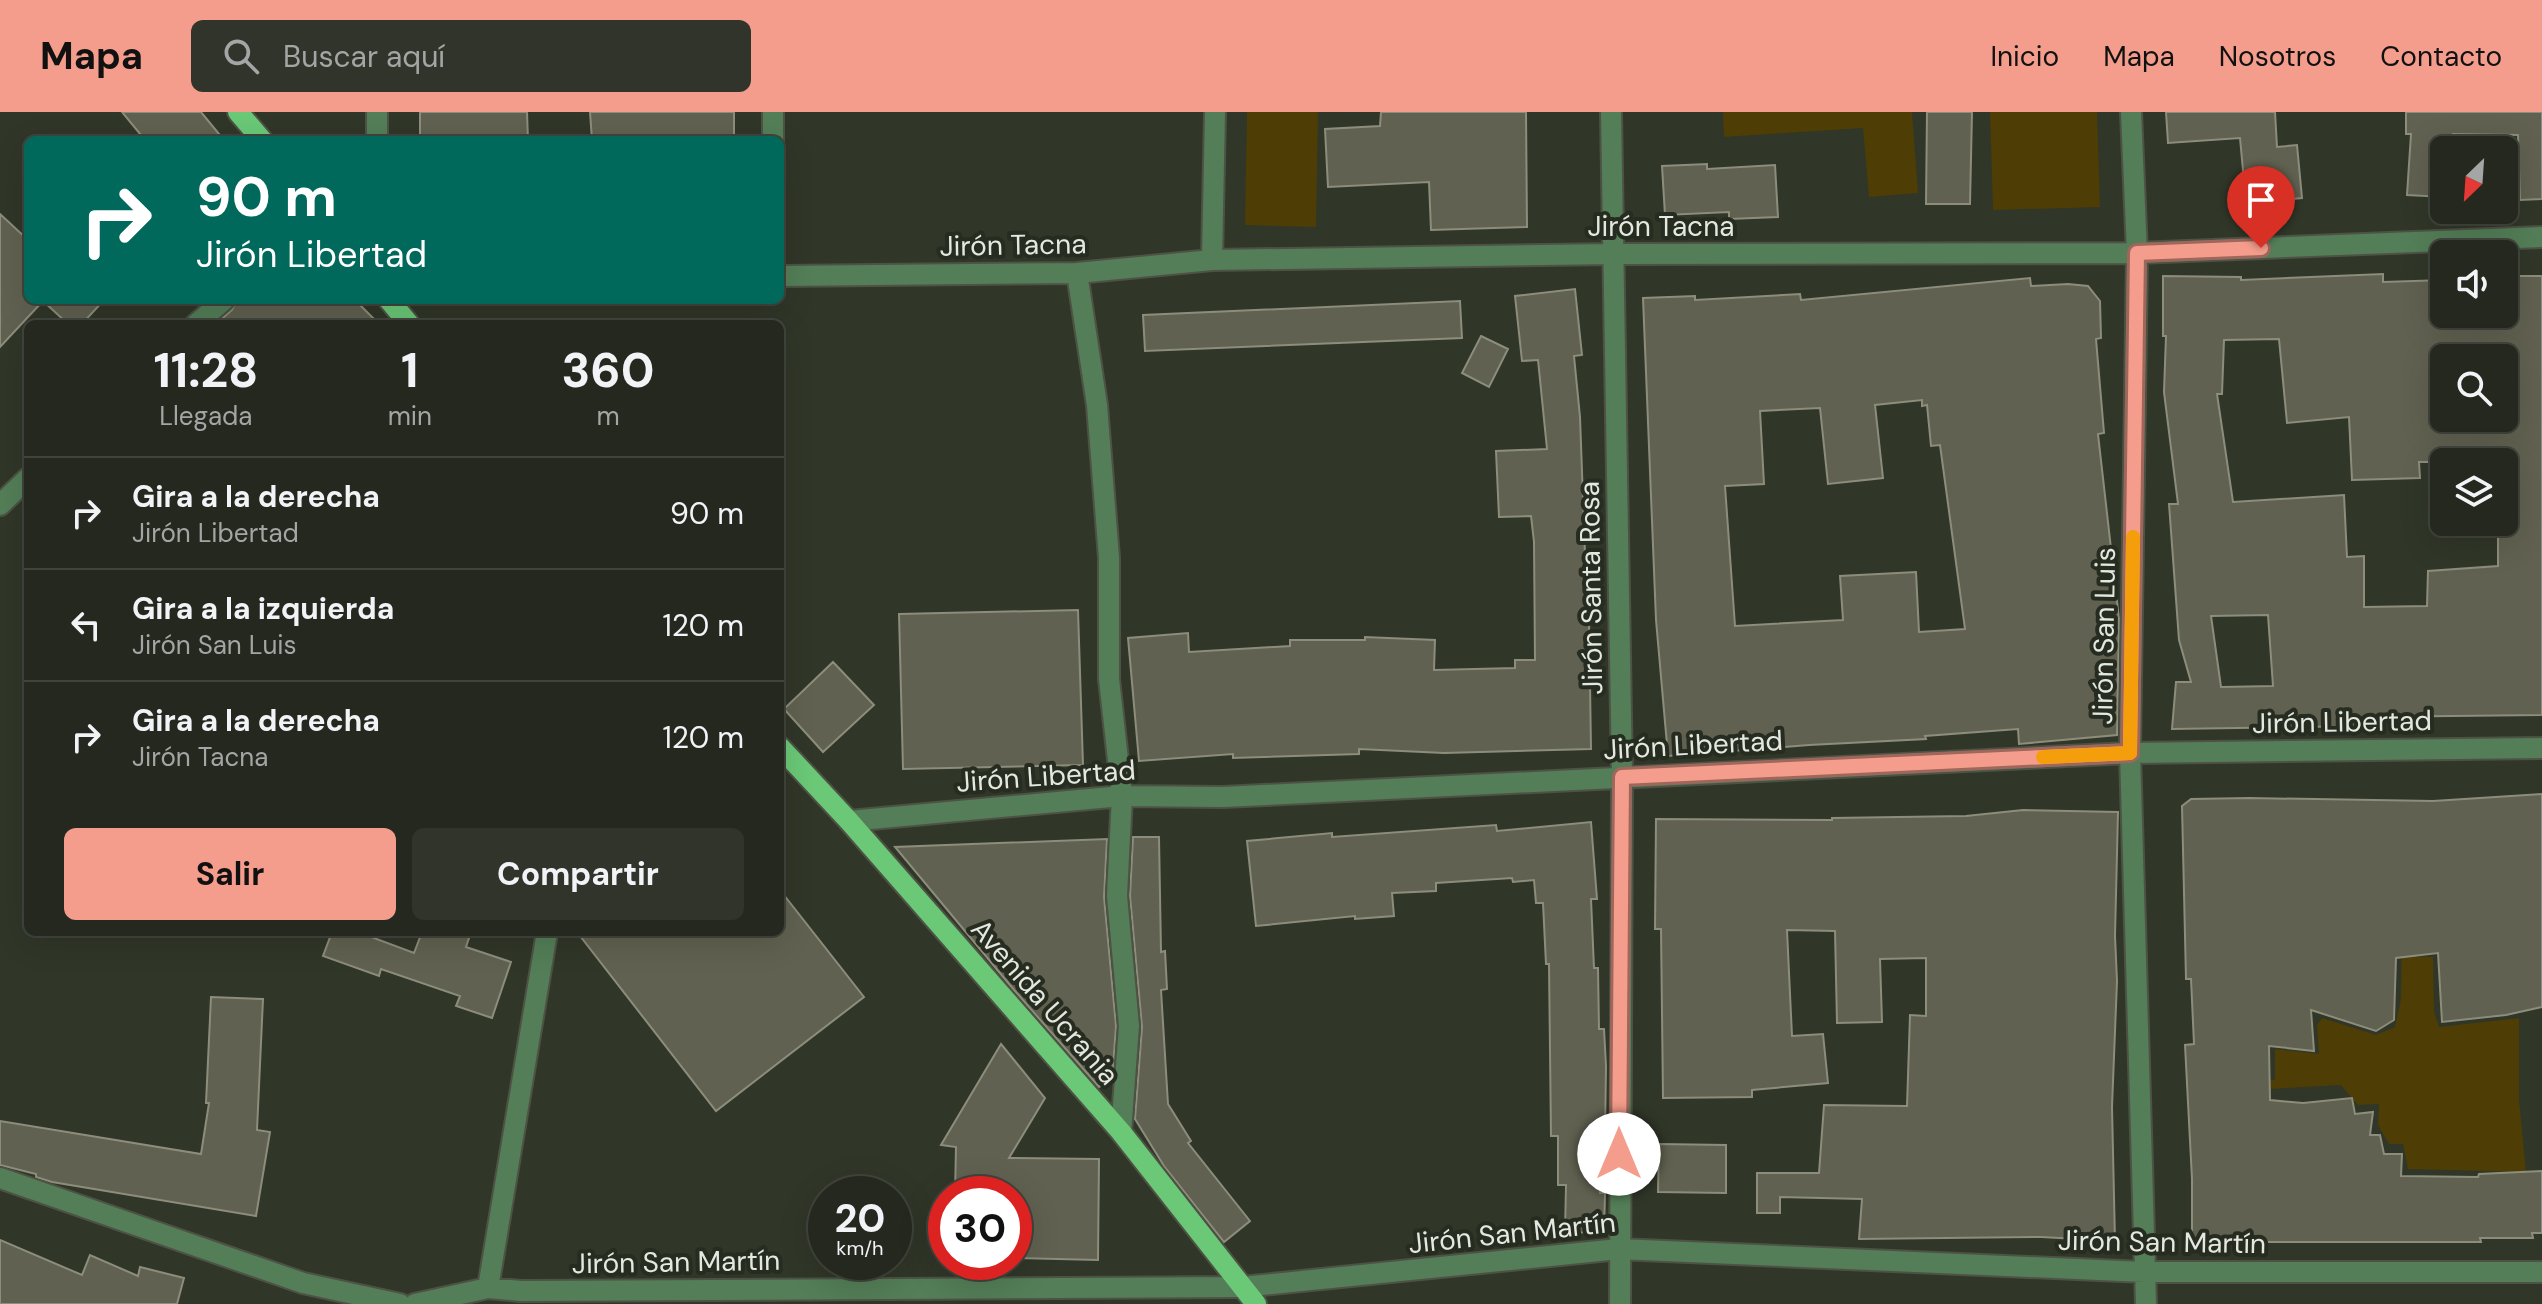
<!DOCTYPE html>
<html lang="es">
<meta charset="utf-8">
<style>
:root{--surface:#24281e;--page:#30342b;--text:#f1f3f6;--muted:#a3a6a4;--line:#41443c;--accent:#f49d8c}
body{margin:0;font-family:"DM Sans",sans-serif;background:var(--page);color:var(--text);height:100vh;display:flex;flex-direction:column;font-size:30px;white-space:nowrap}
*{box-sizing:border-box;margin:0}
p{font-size:26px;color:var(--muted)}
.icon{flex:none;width:44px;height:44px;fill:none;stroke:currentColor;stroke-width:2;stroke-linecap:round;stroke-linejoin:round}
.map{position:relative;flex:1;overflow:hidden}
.details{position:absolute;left:24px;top:208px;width:760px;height:616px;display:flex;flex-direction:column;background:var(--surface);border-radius:12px;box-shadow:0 8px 32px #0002,0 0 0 2px var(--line)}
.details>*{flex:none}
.top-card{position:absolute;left:24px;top:24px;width:760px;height:168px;border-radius:12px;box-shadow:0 8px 32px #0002,0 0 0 2px var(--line);background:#00695c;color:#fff;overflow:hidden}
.needle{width:52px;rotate:205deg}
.controls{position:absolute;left:2430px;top:24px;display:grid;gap:16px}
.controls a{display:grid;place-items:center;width:88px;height:88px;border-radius:12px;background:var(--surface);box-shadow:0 8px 32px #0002,0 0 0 2px var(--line);font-size:40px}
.speed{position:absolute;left:808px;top:1064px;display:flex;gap:16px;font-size:40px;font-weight:700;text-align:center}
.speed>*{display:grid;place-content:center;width:104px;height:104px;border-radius:50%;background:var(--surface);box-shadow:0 8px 32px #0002,0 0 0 2px var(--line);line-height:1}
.speed small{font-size:20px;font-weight:400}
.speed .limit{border:12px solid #d22;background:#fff;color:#111}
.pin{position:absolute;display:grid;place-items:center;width:68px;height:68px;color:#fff;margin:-82px -34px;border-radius:50% 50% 50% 0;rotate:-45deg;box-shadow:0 0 8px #0007}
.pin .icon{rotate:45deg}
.me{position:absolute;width:88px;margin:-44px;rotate:0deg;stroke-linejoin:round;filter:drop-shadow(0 0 6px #0008)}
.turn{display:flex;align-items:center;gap:28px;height:168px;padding:0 40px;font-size:36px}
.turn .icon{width:104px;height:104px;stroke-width:2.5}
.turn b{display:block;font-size:56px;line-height:68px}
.eta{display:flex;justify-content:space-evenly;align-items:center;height:136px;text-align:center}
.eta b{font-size:48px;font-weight:700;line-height:56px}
.button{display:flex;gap:16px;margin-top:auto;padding:16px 40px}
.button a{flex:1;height:92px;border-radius:12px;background:var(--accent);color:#111;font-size:32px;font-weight:700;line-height:92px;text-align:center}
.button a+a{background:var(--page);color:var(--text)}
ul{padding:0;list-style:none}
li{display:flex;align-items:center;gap:24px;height:112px;padding:0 40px;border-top:2px solid var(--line)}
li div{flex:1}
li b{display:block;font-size:30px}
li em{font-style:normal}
header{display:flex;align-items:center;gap:48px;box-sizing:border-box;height:112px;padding:0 40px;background:var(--accent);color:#111}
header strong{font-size:38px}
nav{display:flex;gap:44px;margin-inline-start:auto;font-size:28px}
.search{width:560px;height:72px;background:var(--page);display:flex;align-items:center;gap:20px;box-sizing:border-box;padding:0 28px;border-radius:12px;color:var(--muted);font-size:30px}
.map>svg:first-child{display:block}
.green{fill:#4e3d05}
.building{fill:#616151;stroke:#8c8d7b;stroke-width:2;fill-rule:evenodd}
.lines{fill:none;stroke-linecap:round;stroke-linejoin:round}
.minor-casing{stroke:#4d5245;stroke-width:24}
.major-casing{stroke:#4d5245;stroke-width:24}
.minor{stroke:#537e57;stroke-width:20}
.major{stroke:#6ac877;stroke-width:20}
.route-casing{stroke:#9f665b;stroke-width:20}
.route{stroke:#f49d8c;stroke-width:14}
.slow{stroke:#f59e0b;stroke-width:14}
.labels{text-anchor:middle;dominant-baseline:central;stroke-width:8;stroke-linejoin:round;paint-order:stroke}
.street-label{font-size:28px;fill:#e4e8e0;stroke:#262c1f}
</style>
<header>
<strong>Mapa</strong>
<div class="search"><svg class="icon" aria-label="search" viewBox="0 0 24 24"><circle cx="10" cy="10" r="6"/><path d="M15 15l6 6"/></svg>Buscar aquí</div>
<nav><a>Inicio</a><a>Mapa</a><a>Nosotros</a><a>Contacto</a></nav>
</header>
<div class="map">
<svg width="2542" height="1192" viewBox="0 0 2542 1192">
<rect width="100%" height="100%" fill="#303628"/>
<!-- green -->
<path class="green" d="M1247,0h71l-2,115 -71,-2z
M1723,0h189l6,81 -49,4 -6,-69 -139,9z
M1990,0h107l3,95 -107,3z
M2413,785l3,60h17l1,55 5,15 80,-9v82l7,72 -118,-3 -5,-25h-14l-11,-19 1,-21 -21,1 -17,-20 -91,5 7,-11 18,1v-31l44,5 -2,-29 5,-7 54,17 19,-8 6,-28 1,-66z"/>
<!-- building -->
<path class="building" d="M122,0h79l23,28h-79z
M420,0h107l1,28h-108z
M590,0h144v28h-142z
M1381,0h145l1,115 -96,3 -2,-48 -101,5 -3,-58 55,-3z
M1927,0h45l-2,92h-44z
M2166,0h109l2,35 20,-2 5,53 -56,5 -6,-65 -72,5z
M2406,0h136v87l-22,1 -2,-65 -65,-1 -1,16h-8v47l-37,-2 4,-61h-5z
M1707,52v5l68,-4 3,52 -49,2v-7l-64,3 -3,-49z
M0,102l28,26v60h76l-22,24h-14l-25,-23 -43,46z
M2383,162v8l61,-2v34h60v-38h38v439l-179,2v9l-191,3 4,-47h15l-12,-42 -10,-136h9l-14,-112 2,-56h-3v-60l78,1v3zM2279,227l8,84 62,-6 3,63 68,-2 -1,-16h85v60h-6v44l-70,5 -1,35 -63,1v-51l-17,1 -3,-62 -111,7 -16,-108h5l2,-54zM2444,246h60v60h-60zM2268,503l5,71 -52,1 -10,-71z
M2030,166l1,8 37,-2 20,2 12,15 1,37 -5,1 8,94 -6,1 21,185 -2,116 -98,9 -1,-15 -93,7 1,3 -117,6 -141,11 -12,-136 -13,-322 52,-2v4l105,-6 1,6zM1922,288v6l5,-1 4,41 9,-1 25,184 -46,3 -3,-60 -76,4 3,44 -108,6 -10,-140 39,-2 -4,-73 60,-3 8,76 55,-6 -8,-73z
M1575,177l7,66 -8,1 6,61 5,137h3l3,195 -147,4 -85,-4v5l-126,4v-4l-94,7 -11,-123 60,-5 1,19 101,-6v-6h75v-3l70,3 -1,30 81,-2v-8h20l-1,-118 -3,-26 -32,1 -3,-66 51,-2 -9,-89 -16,1 -7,-65z
M237,188h118l24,24h-163l16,-14z
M1460,189l2,37 -317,13 -2,-36z
M1481,224l27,13 -19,38 -27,-14z
M1078,498l5,155 -180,4 -4,-155z
M833,550l41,43 -51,47 -39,-43z
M2542,682v213l-36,8 -64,7 -4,-69 -42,5 -2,62 -18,11 -65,-21 3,41 -45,-5 1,54 33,3 49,-5 3,16 18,-2 -3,23h10l4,19h18l-1,22 77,1 1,-3 63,-3v62h-10l1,5h-53l1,4h-289v-63l-7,-134 9,-1 -3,-65h-5l-4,-173 9,-7 58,-1 184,3z
M2023,698l95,2 -3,124 2,45 -5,126 3,134 -74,-4 -182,2 3,-40 -82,-2v16h-23v-40h62l5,-68 83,1 3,-91 16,1v-58l-46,1 2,63 -45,1 -2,-92 -48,-1 5,106 31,-2 5,49 -76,7v7l-89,1 -2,-169h-6l1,-110 176,1v-2l134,-2z
M1591,710l6,77h-6l3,69h4l1,61h5l2,37 -1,70h-4l-1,57h5l-1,40 -39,-1 1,-47h-8v-49h-7l-2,-172h-3l-3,-61h-7l-2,-23 -21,2 -1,-4 -76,5v8l-44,2 2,23 -39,3v-3l-99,10 -9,-85 85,-8v4l164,-12 1,6z
M1133,725h26l2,115 4,-1 2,38 -6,1 7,114 23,37 -3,2 62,78 -26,21 -60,-76 -29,-47 7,-92 -12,-131z
M1107,727l-3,58 12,129 -4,55 -2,-3 -11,9 -85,-97 -119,-143z
M780,778l84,107 -148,114 -139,-179h203z
M332,820h26l56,21 8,-21h49l-5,15 45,15 -19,56 -36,-12 4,-10 -79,-27 -2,7 -56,-20z
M211,885l52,2 -6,131 13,2 -14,84 -204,-34 -16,-5v-3l-36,-9v-44l201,33 8,-51h-3z
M1001,932l44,54 -36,60 90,1 -1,101 -84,-2v-64h-59l1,-47 -15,-2z
M1659,1032l67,1v48l-68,-1z
M0,1128l82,35 8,-20 48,21 2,-9 44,11 -7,26h-177z"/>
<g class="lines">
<defs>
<path id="minor" d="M377,0v28
M1611,0l11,665 -2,527
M2131,0l6,141 -7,500 16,551
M773,28v-28
M1212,148l3,-148
M1077,161l20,132 12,153v121l13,117 -5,100 12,130 -8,106
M780,164l297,-3 135,-13 401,-6 524,-1 405,-16
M196,212l28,-24
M0,393l28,-27
M849,709l273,-25 101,1 907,-44 412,-5
M0,1066l303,105 97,21
M488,1176l59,-356
M415,1192l73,-16 33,3 721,-4 377,-38 525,23h398"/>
<path id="major" d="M238,0l24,28
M389,188l20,24
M780,635l69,74 272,311 135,172"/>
</defs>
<!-- minor casing -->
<use href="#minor" class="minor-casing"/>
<!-- major casing -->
<use href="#major" class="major-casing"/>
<!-- minor -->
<use href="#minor" class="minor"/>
<!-- major -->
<use href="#major" class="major"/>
</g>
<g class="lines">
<defs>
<path id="route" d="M1619,1042l3,-377 508,-24 7,-500 124,-5"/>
</defs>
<!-- route casing -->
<use href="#route" class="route-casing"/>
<!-- route -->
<use href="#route" class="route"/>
<!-- slow -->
<path class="slow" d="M2043,645l87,-4 3,-216"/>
</g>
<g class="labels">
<!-- street labels -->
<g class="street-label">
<text x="1661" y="114">Jirón Tacna</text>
<text transform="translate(1013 133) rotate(-1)">Jirón Tacna</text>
<text transform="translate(1591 476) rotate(-91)">Jirón Santa Rosa</text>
<text transform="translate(2104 524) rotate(-89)">Jirón San Luis</text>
<text transform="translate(2342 610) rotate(-1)">Jirón Libertad</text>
<text transform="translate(1693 633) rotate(-3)">Jirón Libertad</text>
<text transform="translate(1046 664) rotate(-4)">Jirón Libertad</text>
<text transform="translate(1045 890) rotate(49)">Avenida Ucrania</text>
<text transform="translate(1512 1121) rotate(-6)">Jirón San Martín</text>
<text transform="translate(2162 1130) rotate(1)">Jirón San Martín</text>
<text transform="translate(676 1150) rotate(-1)">Jirón San Martín</text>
</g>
</g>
</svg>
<div class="controls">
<a><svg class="needle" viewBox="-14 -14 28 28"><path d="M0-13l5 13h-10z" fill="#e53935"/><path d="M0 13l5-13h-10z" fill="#a3a6a4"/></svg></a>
<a><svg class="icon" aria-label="sound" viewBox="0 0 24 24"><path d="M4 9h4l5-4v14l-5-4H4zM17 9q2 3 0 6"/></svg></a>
<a><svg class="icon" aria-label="search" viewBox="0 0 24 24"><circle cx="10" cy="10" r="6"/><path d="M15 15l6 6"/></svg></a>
<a><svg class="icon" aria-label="layers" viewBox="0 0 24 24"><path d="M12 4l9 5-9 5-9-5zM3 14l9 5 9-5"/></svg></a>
</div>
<div class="speed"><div>20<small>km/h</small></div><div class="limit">30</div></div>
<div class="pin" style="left:2261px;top:136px;background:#d93025"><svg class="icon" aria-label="arrive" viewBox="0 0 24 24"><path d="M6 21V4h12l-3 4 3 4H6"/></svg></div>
<svg class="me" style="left:1619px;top:1042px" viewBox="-20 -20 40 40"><circle r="19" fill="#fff"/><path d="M0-13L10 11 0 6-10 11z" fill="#f49d8c"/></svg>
<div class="top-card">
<div class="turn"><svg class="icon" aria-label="right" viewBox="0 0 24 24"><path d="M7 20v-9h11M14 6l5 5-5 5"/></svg><div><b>90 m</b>Jirón Libertad</div></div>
</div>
<section class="details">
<div class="eta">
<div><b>11:28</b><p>Llegada</p></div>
<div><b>1</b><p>min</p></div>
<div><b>360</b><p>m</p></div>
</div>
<ul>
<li><svg class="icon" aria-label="right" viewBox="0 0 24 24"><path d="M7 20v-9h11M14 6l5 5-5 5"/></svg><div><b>Gira a la derecha</b><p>Jirón Libertad</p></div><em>90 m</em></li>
<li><svg class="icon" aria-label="left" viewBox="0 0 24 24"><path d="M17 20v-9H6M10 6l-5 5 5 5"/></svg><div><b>Gira a la izquierda</b><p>Jirón San Luis</p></div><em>120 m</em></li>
<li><svg class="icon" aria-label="right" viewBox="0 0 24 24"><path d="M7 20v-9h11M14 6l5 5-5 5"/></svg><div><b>Gira a la derecha</b><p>Jirón Tacna</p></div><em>120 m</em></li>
</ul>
<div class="button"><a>Salir</a><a>Compartir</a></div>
</section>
</div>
